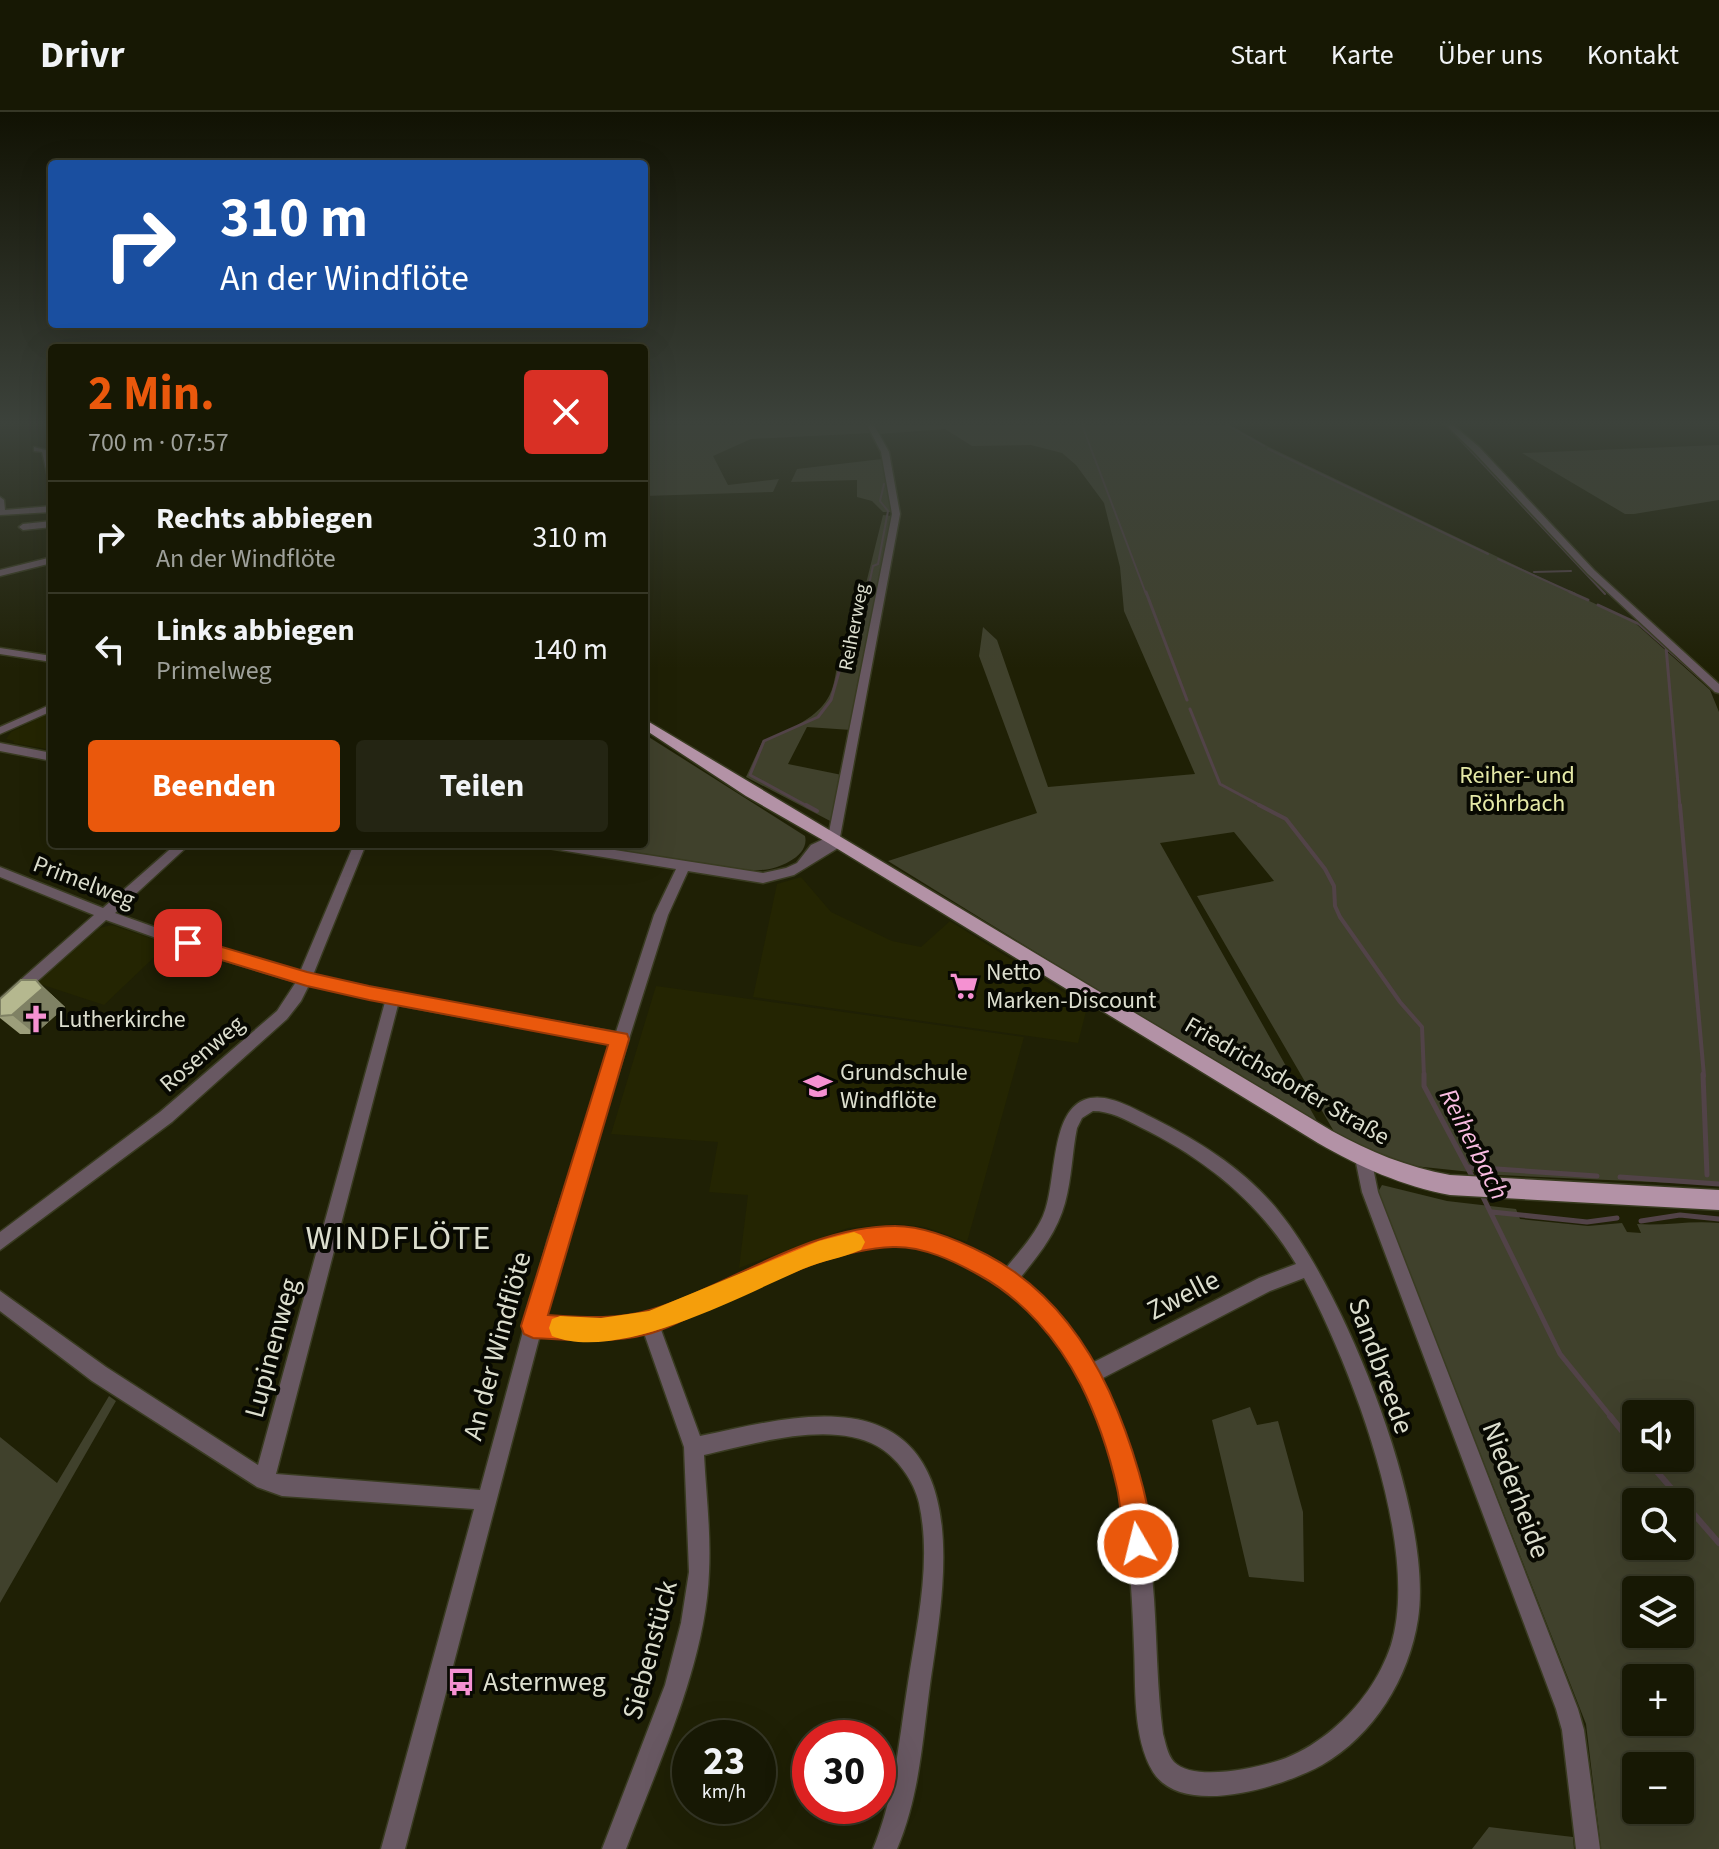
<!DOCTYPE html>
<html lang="de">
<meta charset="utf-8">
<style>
:root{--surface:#171804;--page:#242513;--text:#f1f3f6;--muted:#9ea09a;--line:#363726;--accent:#ea580c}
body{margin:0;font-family:"Source Sans 3",sans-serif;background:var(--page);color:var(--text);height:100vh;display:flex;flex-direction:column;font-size:30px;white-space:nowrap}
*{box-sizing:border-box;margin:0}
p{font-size:26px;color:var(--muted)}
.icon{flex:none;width:44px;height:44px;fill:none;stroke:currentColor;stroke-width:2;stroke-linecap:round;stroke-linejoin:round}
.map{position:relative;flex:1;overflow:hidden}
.drawer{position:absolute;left:48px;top:232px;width:600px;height:504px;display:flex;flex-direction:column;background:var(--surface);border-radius:8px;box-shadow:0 8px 32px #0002,0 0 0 2px var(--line)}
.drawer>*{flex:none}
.hud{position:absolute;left:48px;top:48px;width:600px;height:168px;border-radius:8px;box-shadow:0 8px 32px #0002,0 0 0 2px var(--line);background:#1a4fa0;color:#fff;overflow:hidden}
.controls{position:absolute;left:1622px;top:1288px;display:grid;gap:16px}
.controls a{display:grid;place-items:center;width:72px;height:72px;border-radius:8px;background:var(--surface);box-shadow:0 8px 32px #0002,0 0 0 2px var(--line);font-size:40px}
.speed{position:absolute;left:672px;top:1608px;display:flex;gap:16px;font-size:40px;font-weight:700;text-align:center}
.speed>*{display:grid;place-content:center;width:104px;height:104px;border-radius:50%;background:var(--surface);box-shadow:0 8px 32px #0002,0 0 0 2px var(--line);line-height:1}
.speed small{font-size:20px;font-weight:400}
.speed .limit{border:12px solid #d22;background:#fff;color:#111}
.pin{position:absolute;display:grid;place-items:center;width:68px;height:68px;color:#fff;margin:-34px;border-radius:16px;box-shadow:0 4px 12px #0006}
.me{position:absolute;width:88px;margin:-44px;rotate:352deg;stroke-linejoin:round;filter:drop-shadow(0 0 6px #0008)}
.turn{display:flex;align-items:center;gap:28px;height:168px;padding:0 40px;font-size:36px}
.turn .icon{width:104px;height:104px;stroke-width:2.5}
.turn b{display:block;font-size:56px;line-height:68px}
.round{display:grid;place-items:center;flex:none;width:84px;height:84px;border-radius:8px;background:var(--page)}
.overview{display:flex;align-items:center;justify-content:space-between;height:136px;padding:0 40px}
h1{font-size:48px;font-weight:700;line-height:60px;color:var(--accent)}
.button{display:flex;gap:16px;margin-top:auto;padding:16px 40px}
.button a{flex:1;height:92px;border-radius:8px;background:var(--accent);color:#fff;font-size:32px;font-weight:700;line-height:92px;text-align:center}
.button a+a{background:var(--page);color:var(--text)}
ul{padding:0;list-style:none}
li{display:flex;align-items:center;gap:24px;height:112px;padding:0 40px;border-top:2px solid var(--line)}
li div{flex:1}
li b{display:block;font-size:30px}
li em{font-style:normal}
header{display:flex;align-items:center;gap:48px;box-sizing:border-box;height:112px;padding:0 40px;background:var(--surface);border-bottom:2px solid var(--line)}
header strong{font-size:38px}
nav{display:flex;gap:44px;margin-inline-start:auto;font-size:28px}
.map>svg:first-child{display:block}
.built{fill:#242502}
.green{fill:#40412c;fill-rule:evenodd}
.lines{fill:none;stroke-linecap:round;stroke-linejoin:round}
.stream-far4{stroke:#524348;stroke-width:2}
.stream-far3{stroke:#524348;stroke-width:3}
.stream-far2{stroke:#524348;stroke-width:4}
.stream-far1{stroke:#524348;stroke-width:5}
.stream{stroke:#524348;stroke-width:6}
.minor-casing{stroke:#393b21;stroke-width:3}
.major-casing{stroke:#393b21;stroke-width:3}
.minor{fill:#685862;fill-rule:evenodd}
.major{fill:#b392a6;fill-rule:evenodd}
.wall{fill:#9c9e7b}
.shaded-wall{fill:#7f8164}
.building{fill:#b5b88f;stroke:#7f8164;stroke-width:2}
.route{fill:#ea580c;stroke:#983908;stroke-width:2}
.slow{fill:#f59e0b}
.labels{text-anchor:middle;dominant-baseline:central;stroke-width:8;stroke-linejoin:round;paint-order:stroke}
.far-street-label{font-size:20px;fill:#dcdece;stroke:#080902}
.park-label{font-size:24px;fill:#e5e9a7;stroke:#080902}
.street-label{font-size:24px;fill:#dcdece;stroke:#080902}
.poi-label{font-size:24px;fill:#dcdece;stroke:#080902;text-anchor:start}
.water-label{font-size:26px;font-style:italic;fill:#fabce2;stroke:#080902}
.near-street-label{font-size:28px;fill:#dcdece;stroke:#080902}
.near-poi-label{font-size:28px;fill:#dcdece;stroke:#080902;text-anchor:start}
.near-quarter-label{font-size:34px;letter-spacing:2px;fill:#dcdece;stroke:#080902}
</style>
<header>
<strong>Drivr</strong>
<nav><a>Start</a><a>Karte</a><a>Über uns</a><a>Kontakt</a></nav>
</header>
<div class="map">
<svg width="1719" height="1737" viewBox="0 0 1719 1737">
<rect width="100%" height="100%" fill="#1f2005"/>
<!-- built -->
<path class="built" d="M52,600v38l-39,-7 1,-2 -8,-2 5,-7z
M801,765l30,35 61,29 29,6 29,-26 137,86 -9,36 -325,-46 24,-113z
M112,813l56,19 -64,61 -67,-22 62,-55z
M656,874l368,51 -57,205 -42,-15 -29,-3 -48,4 -109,40 9,-73 -39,-3 9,-50 -107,-8z"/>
<!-- green -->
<path class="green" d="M644,313h223l5,8 -121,6 -38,17 15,29 51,-6 -6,13 -129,4z
M875,313h355l39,22 366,176 75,67 9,22v473l-220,-10 -85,-9 -33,-9 -45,-22 -139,-239 77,-15 -40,-49 -74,11 161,285 -433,-267 149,-48 -58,-157 4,-29 14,13 51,147 147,-13 -71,-163 -4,-44 -16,-64 -28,-38 -14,-12 -31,-8 -59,1 -27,-17 -65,5z
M1719,333v55l-85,14h-9l-103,-61z
M882,347l10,53h-9l-11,-11 -15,-4v-17l-66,2 6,-13z
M883,403l9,1 -41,214 -44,-3 -19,37 54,11 -8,48 -88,-46 17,-37c10,-1 19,-7 29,-12 63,-32 29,-60 62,-96z
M644,622l161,102c5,20 -26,33 -43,34 -47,3 -122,-18 -171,-26h53z
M1382,1073l65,16 69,8 4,10 68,7 34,-3 5,9 14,1 -4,-9c28,2 54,-4 82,-1v626h-118l-15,-125 -208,-532zM1680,1302v44h-44v-44zM1680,1390v44h-44v-44zM1636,1478h44v44h-44zM1636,1566h44v44h-44zM1680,1654v44h-44v-44z
M109,1284l7,5 -116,202v-166l57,46z
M1250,1295l7,18 21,-4 25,91 1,70 -55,-5 -37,-157z
M1489,1715l84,10 1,12h-102z"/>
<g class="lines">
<!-- stream-far4 -->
<path class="stream-far4" d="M1082,313l64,169
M1227,313l37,21
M1454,313l33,30
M1452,319l153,163
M1268,337l220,105
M1498,447l77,35
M1534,460l37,-1
M867,482l6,-28 5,-2 10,-53 -8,-10 4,-17"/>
<!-- stream-far3 -->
<path class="stream-far3" d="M1146,480l41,108
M1570,480l18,8
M1598,493l41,19 60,53
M1666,535l14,160
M1190,597l30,75 43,23
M809,695l-59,-32 14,-34 54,-24 13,-17 15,-53 13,-17 8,-38"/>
<!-- stream-far2 -->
<path class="stream-far2" d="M806,693l11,6
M1259,693l27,14 39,50 9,17 1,20 5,11 60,85 22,25 2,49
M1680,693l24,271"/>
<!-- stream-far1 -->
<path class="stream-far1" d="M1424,962v12l50,94
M1703,962l4,101
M1468,1055l129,9
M1620,1065l99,7
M1482,1083l78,159 52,64
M1492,1100l95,10 30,-4
M1641,1109l39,-6 39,4"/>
<!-- stream -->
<path class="stream" d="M1610,1304l26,32
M1645,1346l74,85"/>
<defs>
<path id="minor" d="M867,313h7l15,27 11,62 -62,334 -44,27 -31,8 -75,-12 -20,44 -102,324 -21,79c32,2 66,5 98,-3 87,-23 166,-92 260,-86 17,1 33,7 48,12 19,6 39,15 55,27 13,-16 28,-32 37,-52 14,-30 6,-102 41,-116 22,-9 50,9 69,18 48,24 94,53 127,95 66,81 154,302 138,406 -9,59 -44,116 -96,146 -38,21 -139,54 -169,7 -21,-35 -17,-86 -19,-125 -4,-121 -16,-246 -104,-336 -33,-34 -82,-65 -131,-66 -86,-2 -160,56 -239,82l40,109c45,-9 92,-22 138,-19 131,8 108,158 95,247 -10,63 -11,126 -36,185h-24c22,-54 26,-109 35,-166 9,-59 24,-121 11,-180 -5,-22 -22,-46 -42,-57 -47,-26 -124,-2 -173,9 2,38 7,78 5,117 -3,91 -51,192 -83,277h-24l63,-164 16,-62 8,-51 -5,-125 -40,-114 -42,5 -62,-3 -135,514h-24l93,-340 -192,-13 -25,-9 -165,-106 -92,-70v-20l106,76 152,98 127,-463 -76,-17 -8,16 -14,18 -115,103 -172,128v-18l160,-120 117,-101 19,-29 -109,-33 -81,-29 -101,90 -5,2v-14l94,-83 -94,-38v-10l103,41 73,-64h14l-75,69 81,29 104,30 54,-128h12l-53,131 112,24 191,33 38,-117 22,-46 -128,-21 -6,-4h34l187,29 23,-5 11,-5 14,-18 17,-8 64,-323 -11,-62zM398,893l214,39 -64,195 -68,251 -204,-16zM1093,999c17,0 32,8 47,16 64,31 119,75 156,137l-37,14 -167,85 -35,-50 -37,-35c19,-23 37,-46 45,-75 7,-25 7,-51 12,-75l5,-10zM1304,1166c47,89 117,269 87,367 -11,33 -32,62 -58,84 -14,12 -30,22 -47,29 -24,9 -91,25 -112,4 -7,-8 -8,-18 -11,-28 -6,-45 -6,-90 -9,-135 -6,-83 -19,-145 -53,-220l169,-88z
M1446,313h7l26,22 115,123 125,114v9l-4,-1 -127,-118 -115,-123z
M34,335l15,4 3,11v17l-4,-2 -6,-25 -8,-1z
M0,385l4,3 1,10 47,-4v6l-52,3z
M52,409v6l-29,3 -4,-3 4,-3z
M52,445v6l-52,13v-6z
M0,536l52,8v6l-52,-8z
M52,592v7l-52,23v-7z
M0,631l52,10v8l-52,-10z
M1363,1039l6,2 2,5 7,34 200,517 6,21 16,119h-24l-14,-119 -6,-21 -194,-517 -7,-34 2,-5z"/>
<path id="major" d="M644,607l688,412c38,21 75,36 118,44l269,15v20l-269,-15c-48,-9 -90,-28 -132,-52l-490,-300 -82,-47 -102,-67z"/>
</defs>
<!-- minor casing -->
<use href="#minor" class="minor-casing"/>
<!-- major casing -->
<use href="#major" class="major-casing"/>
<!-- minor -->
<use href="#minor" class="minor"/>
<!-- major -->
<use href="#major" class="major"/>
</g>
<!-- wall -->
<path class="wall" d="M36,868l29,27 -30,27h-15l-20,-16v-19z"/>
<!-- shaded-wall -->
<path class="shaded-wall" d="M36,868l29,27 -30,27 -23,-19z"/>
<!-- building -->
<path class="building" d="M21,868h15l7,8 -31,27 -12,1v-17z"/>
<!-- sky -->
<linearGradient id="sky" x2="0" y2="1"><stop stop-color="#111203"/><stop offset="0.56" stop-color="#3c423b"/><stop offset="1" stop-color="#3c423b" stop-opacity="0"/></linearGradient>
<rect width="1719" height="556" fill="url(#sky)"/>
<!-- route -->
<path class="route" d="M188,825l119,35 62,14 258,48 2,5 -81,276c34,2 69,5 102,-5 80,-24 158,-84 245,-84 30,0 65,15 92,29 57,30 95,78 122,136 15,33 52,130 38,162l-9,4 -9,-4c-9,-20 -7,-44 -12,-65 -8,-35 -20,-71 -36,-103 -23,-45 -58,-86 -102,-110 -25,-14 -56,-29 -86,-28 -68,3 -133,41 -195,66 -16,7 -33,17 -50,21 -38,10 -77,6 -115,4l-9,-4 -3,-8 87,-281 -239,-45 -62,-14 -125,-38 -3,-5z"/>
<!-- slow -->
<path class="slow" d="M854,1120l7,3 4,7 -4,8c-19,8 -39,11 -58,19 -63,27 -185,94 -251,67l-3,-8 3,-9 8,-3 41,2 48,-7 170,-70z"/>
<!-- icons -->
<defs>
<symbol id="supermarket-bare" viewBox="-9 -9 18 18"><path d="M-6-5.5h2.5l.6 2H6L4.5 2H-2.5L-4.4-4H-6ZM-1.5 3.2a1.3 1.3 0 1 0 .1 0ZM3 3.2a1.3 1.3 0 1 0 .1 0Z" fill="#f591d2" stroke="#080902" stroke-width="2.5" paint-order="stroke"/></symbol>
<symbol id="church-bare" viewBox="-9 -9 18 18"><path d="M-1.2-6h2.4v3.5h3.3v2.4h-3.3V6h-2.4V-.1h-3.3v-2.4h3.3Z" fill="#f591d2" stroke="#080902" stroke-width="2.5" paint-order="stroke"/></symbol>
<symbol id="school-bare" viewBox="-9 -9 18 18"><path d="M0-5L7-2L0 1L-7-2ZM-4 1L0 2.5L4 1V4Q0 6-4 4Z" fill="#f591d2" stroke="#080902" stroke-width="2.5" paint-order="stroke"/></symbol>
<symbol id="bus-bare" viewBox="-9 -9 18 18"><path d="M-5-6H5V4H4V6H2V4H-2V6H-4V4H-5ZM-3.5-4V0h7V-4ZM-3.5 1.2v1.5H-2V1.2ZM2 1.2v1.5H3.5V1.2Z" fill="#f591d2" stroke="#080902" stroke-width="2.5" paint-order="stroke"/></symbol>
</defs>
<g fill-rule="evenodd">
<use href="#supermarket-bare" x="944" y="854" width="40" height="40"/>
<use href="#church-bare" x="16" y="887" width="40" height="40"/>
<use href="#school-bare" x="798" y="954" width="40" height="40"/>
<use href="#bus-bare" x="441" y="1550" width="40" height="40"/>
</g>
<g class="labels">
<!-- far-street labels -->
<g class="far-street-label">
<text transform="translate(854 515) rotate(-79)">Reiherweg</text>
</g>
<!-- park labels -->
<g class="park-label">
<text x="1517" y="663">Reiher- und<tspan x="1517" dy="28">Röhrbach</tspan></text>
</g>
<!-- street labels -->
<g class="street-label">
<text transform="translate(84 770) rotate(21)">Primelweg</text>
<text transform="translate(202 942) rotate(-41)">Rosenweg</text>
<text transform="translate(1287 969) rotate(30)">Friedrichsdorfer Straße</text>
</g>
<!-- poi labels -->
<g class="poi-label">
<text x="986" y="860">Netto<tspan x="986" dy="28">Marken-Discount</tspan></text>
<text x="58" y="907">Lutherkirche</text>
<text x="840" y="960">Grundschule<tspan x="840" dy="28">Windflöte</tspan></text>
</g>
<!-- water labels -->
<g class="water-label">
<text transform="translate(1474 1032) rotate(63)">Reiherbach</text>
</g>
<!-- near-street labels -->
<g class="near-street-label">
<text transform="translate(1183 1183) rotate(-27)">Zwelle</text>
<text transform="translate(497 1234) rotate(-75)">An der Windflöte</text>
<text transform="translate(272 1236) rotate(-75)">Lupinenweg</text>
<text transform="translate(1381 1254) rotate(70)">Sandbreede</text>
<text transform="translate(1516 1378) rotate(69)">Niederheide</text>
<text transform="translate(650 1538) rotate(-75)">Siebenstück</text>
</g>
<!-- near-poi labels -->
<g class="near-poi-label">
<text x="483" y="1570">Asternweg</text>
</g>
<!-- near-quarter labels -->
<g class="near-quarter-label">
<text x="399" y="1126">WINDFLÖTE</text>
</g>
</g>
</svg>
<div class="controls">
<a><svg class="icon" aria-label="sound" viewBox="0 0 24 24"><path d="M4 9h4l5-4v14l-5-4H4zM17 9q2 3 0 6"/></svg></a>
<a><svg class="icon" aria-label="search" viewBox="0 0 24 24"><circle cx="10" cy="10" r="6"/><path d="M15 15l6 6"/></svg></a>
<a><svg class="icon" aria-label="layers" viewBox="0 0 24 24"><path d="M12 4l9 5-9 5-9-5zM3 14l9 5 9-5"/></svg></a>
<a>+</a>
<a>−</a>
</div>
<div class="speed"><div>23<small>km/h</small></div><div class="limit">30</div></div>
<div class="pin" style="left:188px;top:831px;background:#d93025"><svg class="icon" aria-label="arrive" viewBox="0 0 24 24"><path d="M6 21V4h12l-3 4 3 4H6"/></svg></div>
<svg class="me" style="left:1138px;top:1432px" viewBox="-20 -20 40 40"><circle r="17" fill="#ea580c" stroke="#fff" stroke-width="3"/><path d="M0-11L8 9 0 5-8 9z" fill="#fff"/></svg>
<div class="hud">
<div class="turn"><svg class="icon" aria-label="right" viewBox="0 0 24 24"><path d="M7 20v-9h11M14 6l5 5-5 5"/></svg><div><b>310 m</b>An der Windflöte</div></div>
</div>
<section class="drawer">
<div class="overview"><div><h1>2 Min.</h1><p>700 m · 07:57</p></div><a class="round" style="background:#d93025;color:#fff"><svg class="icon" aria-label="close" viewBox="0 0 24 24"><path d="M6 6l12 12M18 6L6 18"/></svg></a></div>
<ul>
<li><svg class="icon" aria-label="right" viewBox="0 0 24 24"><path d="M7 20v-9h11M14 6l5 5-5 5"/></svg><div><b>Rechts abbiegen</b><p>An der Windflöte</p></div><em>310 m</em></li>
<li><svg class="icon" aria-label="left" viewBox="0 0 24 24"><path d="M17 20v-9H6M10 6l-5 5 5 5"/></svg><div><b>Links abbiegen</b><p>Primelweg</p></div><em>140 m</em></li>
</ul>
<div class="button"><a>Beenden</a><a>Teilen</a></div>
</section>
</div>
